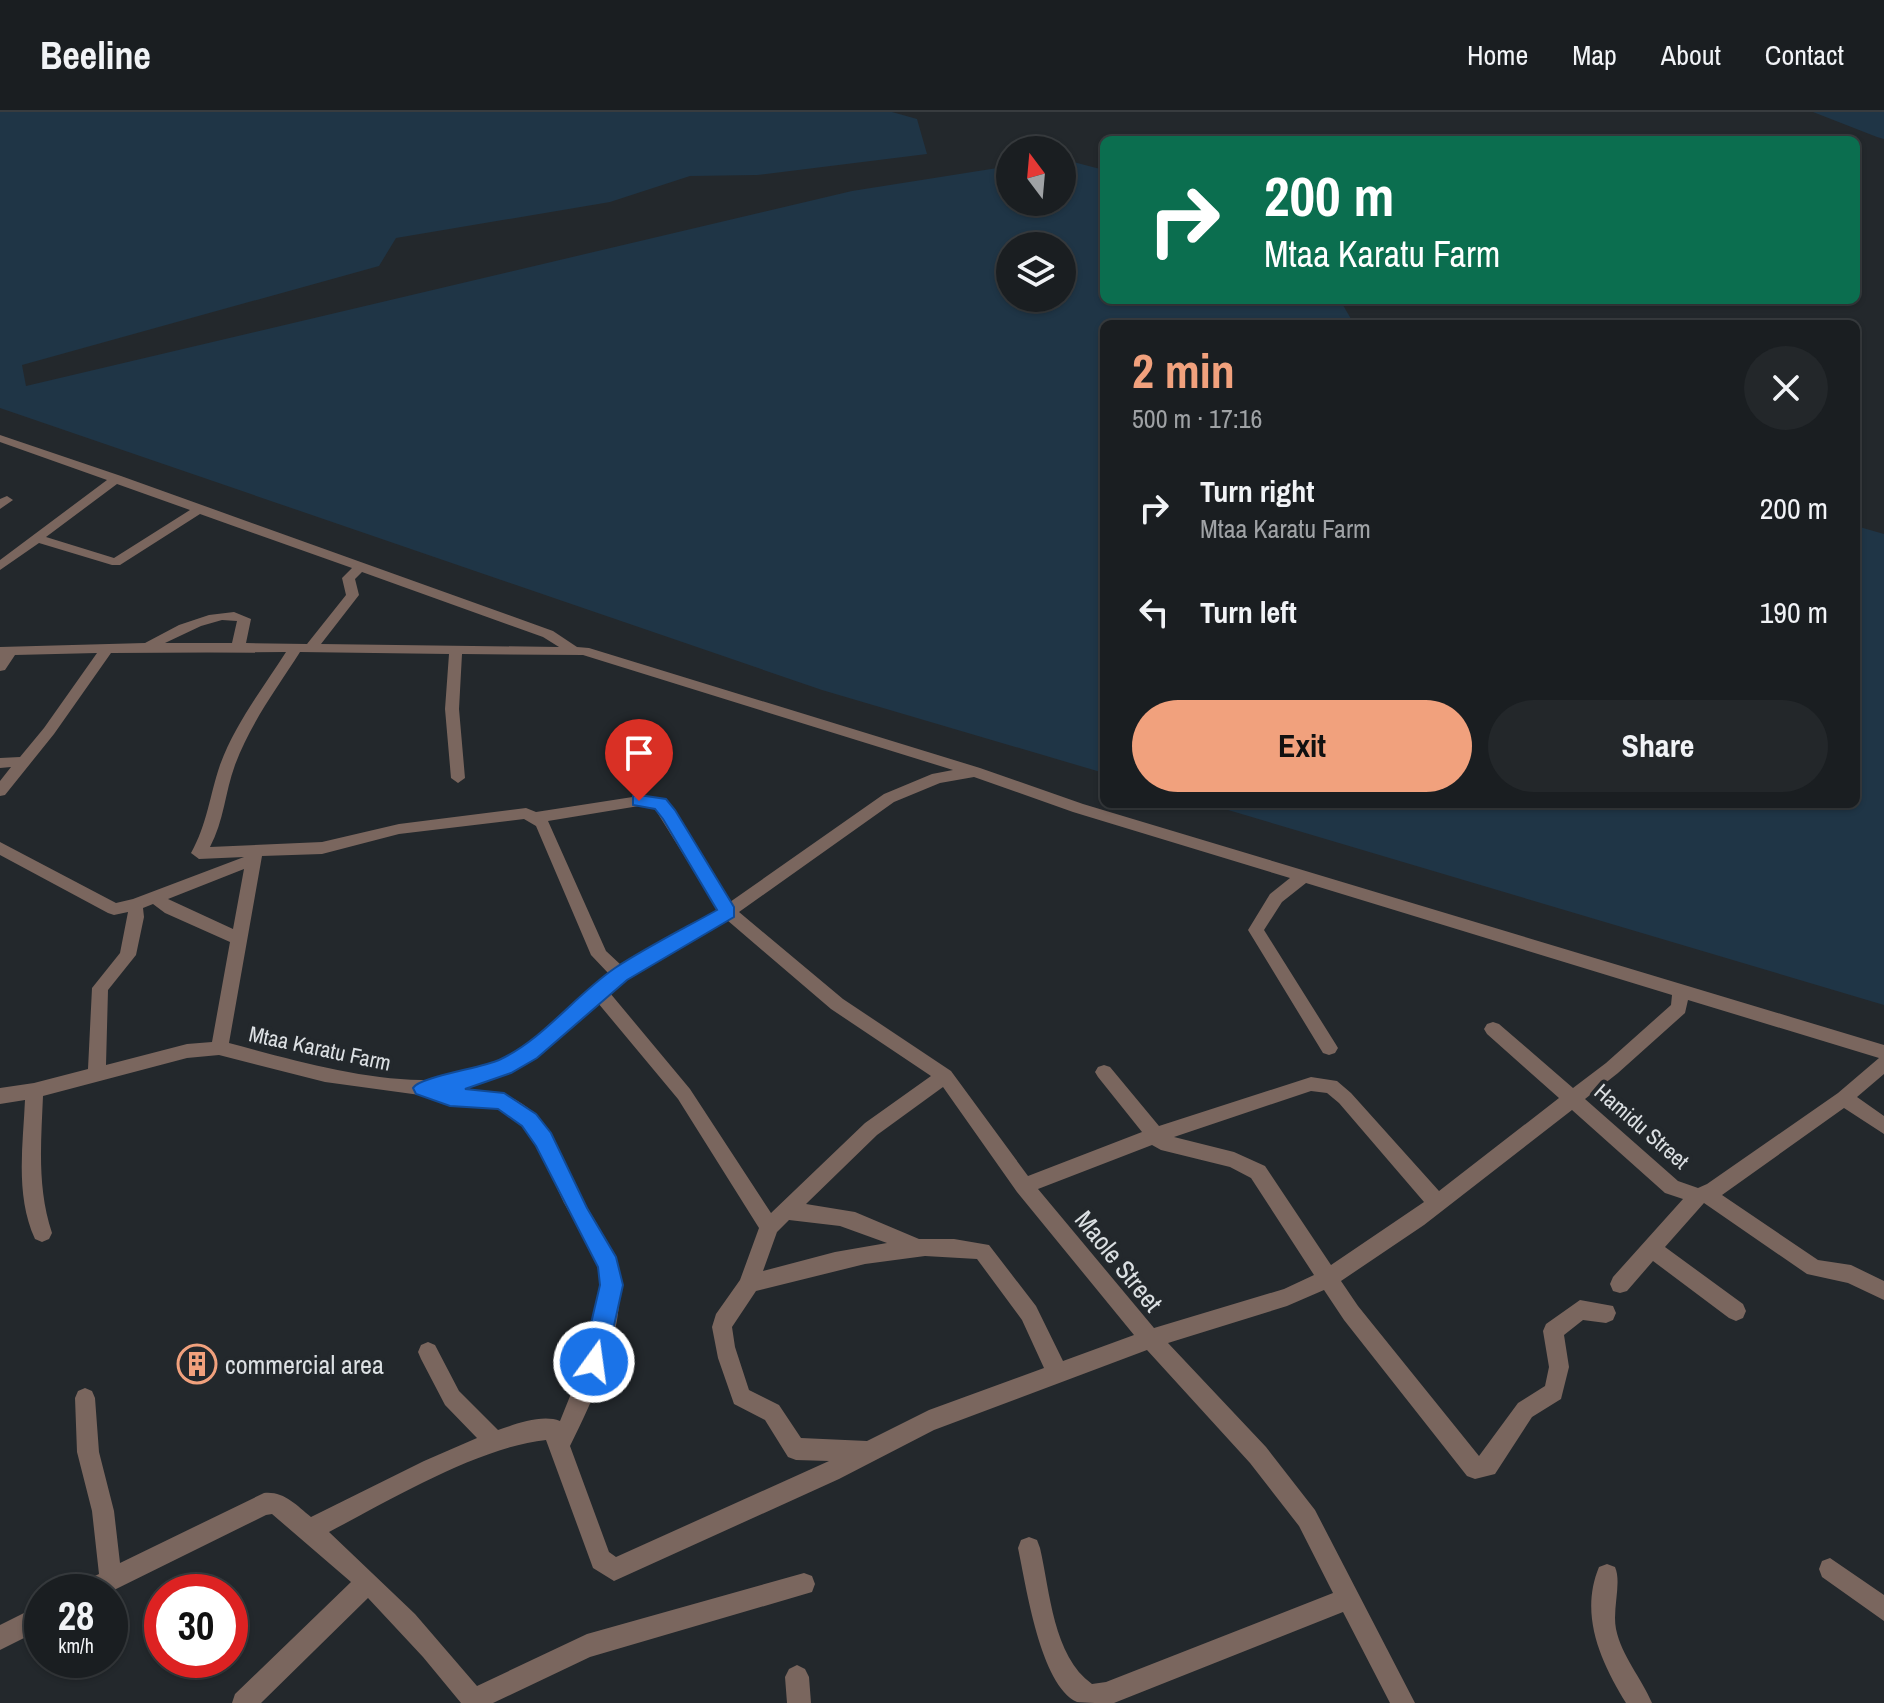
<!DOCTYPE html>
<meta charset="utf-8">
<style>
:root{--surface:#1a1e21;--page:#23272a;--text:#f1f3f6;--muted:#9fa2a5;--line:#383c3f;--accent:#f1a17d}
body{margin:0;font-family:"Archivo Narrow",sans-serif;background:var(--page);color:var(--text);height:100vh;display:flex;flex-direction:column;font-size:30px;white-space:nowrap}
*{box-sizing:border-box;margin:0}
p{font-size:26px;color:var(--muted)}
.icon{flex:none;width:44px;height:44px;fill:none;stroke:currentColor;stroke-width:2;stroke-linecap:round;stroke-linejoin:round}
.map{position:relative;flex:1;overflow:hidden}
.sheet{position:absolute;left:1100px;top:208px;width:760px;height:488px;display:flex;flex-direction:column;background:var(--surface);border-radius:12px;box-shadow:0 2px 6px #0004,0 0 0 2px var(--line)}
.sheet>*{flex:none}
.hud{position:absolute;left:1100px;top:24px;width:760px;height:168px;border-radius:12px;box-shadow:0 2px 6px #0004,0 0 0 2px var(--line);background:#0b6e4f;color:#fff;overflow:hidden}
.needle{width:52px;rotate:344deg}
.tools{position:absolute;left:996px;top:24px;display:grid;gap:16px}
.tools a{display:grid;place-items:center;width:80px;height:80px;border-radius:50%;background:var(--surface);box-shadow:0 2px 6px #0004,0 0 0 2px var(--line);font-size:40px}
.speed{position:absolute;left:24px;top:1462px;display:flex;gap:16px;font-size:40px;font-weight:700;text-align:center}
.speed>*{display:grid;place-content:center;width:104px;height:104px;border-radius:50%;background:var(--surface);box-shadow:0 2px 6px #0004,0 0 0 2px var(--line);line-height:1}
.speed small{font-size:20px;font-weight:400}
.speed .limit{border:12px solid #d22;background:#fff;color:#111}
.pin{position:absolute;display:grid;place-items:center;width:68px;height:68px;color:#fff;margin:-82px -34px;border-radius:50% 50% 50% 0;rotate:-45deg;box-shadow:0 0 8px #0007}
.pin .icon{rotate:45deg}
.me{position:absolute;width:88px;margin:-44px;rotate:14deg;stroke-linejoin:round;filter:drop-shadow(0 0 6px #0008)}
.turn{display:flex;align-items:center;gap:28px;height:168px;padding:0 32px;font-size:36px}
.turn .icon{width:104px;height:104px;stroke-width:2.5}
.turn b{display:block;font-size:56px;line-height:68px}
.round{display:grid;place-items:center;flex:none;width:84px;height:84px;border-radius:42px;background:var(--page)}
.headline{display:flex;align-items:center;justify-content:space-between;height:136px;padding:0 32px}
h1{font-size:48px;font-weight:800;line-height:60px;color:var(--accent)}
.cta{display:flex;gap:16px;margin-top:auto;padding:16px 32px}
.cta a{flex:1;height:92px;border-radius:48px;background:var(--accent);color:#111;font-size:32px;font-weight:800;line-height:92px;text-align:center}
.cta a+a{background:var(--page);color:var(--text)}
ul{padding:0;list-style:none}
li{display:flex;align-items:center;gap:24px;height:104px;padding:0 32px}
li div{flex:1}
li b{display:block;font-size:30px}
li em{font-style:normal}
header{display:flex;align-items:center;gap:48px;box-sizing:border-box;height:112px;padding:0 40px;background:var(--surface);border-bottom:2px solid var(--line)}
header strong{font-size:38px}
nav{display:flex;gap:44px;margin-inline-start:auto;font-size:28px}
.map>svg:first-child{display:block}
.green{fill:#1f3546;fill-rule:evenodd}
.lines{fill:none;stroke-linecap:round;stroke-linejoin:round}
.minor{fill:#7a665e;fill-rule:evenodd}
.route{fill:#1a73e8;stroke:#114b97;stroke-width:2}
.labels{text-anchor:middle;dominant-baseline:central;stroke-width:8;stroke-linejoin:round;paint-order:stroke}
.street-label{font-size:22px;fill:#dce0e3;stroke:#23282c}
.near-street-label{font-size:26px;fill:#dce0e3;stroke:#23282c}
.near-poi-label{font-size:26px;fill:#dce0e3;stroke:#23282c;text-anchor:start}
</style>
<header>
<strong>Beeline</strong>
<nav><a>Home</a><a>Map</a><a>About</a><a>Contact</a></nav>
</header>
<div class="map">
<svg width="1884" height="1591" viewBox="0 0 1884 1591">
<rect width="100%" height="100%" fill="#23282c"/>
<!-- green -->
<path class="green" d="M0,0h892l25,7 10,35 -170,21 -67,1 -80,26 -214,36 -17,28 -357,99 4,21 826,-195 158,-25v36h52v-43l42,11v130h236l14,24h-250v449l-282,-83 -822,-282zM1010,134h52v52h-52z
M1813,0h71v27l-7,-2z
M1856,414l28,8v471l-676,-201h648z"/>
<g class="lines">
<!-- minor -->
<path class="minor" d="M0,323l121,41 432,155 24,16 12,1 391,120 103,36 801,241v29l-27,23 27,19v18l-40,-26 -122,87 96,65 33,5 33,16v19l-36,-17 -41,-9 -103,-71 -39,44 78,57 3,7 -3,7 -7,3 -7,-3 -76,-57 -26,30 -7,2 -7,-2 -3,-7 3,-7 70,-78 -18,-6 -93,-83 -148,115 -83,56 17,25 121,150 39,-53 27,-17 4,-19 -6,-36 3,-7 34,-24 33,6 3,7 -3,7 -7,3 -23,-3 -19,15 5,32 -8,32 -29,18 -37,57 -20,5 -8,-3 -123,-156 -20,-30 -37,16 -119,37 98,104 49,63 100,193h-25l-47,-91 -229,91c-11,0 -28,0 -37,-1 -37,-17 -51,-117 -59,-154l3,-8 8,-3 8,3 3,8c10,43 13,108 52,136l14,-2 227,-89 -34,-67 -49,-63 -103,-113 -213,80 -95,49 -225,102 -21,-13 -47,-128c-67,7 -156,60 -217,92l86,82 62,72 110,-52 217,-61 8,3 3,8 -3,8 -222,65 -97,46h-32l-38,-46 -55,-59 -107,105h-29l3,-9 116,-112 -79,-68 -6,1 -156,77h-35l3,-8 21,-10 -7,-63 -15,-59 -2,-54 3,-7 7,-3 7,3 3,7 4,54 15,59 6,52 144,-70c20,-2 32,12 47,24l113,-56 53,-23 -32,-33 -24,-46 -3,-7 3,-7 7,-3 7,3 24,46 39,39c18,-6 44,-16 62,-9l27,-67 12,-51 2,-23 -7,-25 -30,-52 -25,-54 -14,-21 -18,-16 -18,-5 -41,-2 -28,-10 -95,-13 -106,-27 -32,3 -144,38c-2,47 -6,92 9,137l-3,6 -7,3 -7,-3c-20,-44 -12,-93 -10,-139l-25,4v-16l34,-5 54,-14 4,-81 28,-35 8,-41 -14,3 -6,-2 -108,-58v-13l116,61 17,-4 111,-42 -45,2 -8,-6c16,-28 19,-59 29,-88 15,-41 43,-77 66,-113l-175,1 -57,81 -49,61 -5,1v-15l11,-14 -11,1v-10l20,-1 24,-29 53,-75 -82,2 -10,15 -5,1v-24l145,-4 34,-18 30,-10 25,-3 17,7 -5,24 61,1 39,-49 -4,-17 10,-10 -152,-54 -80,51h-8l-73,-22 -39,27v-10l107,-80 -107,-38zM117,372l73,26 -76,48 -68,-21zM362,460l181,65 16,10 -238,-3 38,-49 -4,-16zM222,508l15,1 -5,22h-67l36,-17zM300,540l149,2 -4,55 6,69 7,5 7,-5 -6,-69 3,-55 121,1 370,115 -21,4 -48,20 -154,108 -65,-102 -26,-4 -103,16 -10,-4 -127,16 -77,18 -112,5c14,-26 15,-55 25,-82 15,-41 42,-77 65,-113zM974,665l99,35 217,66 -20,16 -22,36 75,123 6,2 6,-2 3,-5 -3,-5 -71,-113 18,-28 24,-19 366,112 -1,10 -65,58 -33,25 -74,-64 -6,-2 -6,2 -3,5 3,5 72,64 -120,93 -88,-98 -14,-12 -26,-4 -152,49 -49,-59 -6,-2 -6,2 -3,5 3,5 44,55 -114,44 -77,-105 -108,-72 -104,-87 155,-110 46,-19zM639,694l16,3 63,101 -97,55 -15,-14 -58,-130zM524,707l12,7 55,129 18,19c-33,28 -71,70 -110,87 -23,10 -53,20 -78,19 -62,-1 -132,-21 -192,-37l33,-187 60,-2 77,-20zM244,757l-11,60 -65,-30zM153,792l12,9 65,29 -18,100 -25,2 -81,21 2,-75 28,-35 8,-38 -1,-9zM727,808l104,89 100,67 -66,47 -94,90 -81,-124 -80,-96 16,-14zM1688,888l191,58 -41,35 -131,91 -9,4 -20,-7 -93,-82 33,-26 67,-60zM598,891l80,96 81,129 -19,52 -24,34 -4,13 6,31 16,46 31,16 23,37 8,3 33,1 -213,96 -7,-5 -39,-106c27,-55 59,-122 47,-184 -11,-25 -26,-47 -39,-71 -18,-32 -28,-73 -62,-91 -20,-11 -40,-8 -61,-10l55,-18 26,-15zM943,975l74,105 117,143 -71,26 -27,-55 -47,-61 -35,-6h-35l-64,-27 -49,-8 71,-69zM1311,979l16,2 12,10 85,99 -93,63 -66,-99 -31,-14 -60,-15zM1152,1033l9,5 69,17 21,11 63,97 -30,14 -130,39 -116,-139zM789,1108l51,6 47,17 -52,9 -72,19 14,-39zM925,1144l52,3 45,61 22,48 -115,42 -62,31 -66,-3 -22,-33 -30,-15 -14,-43 -3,-20 24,-36 109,-27z
M7,384l6,4 -13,9v-10z
M1830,1446l54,37v26l-62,-44 -3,-8 3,-8z
M1607,1452l8,3c7,16 -3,42 1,62 6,28 25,48 36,74h-26c-25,-41 -47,-88 -27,-136z
M42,1492v25l-42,21v-25z
M797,1553l8,4 4,8 2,26h-24l-2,-26 4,-8z"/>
</g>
<!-- route -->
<path class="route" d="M639,683l27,4 9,11 59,97v10l-107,63 -90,78 -26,15 -46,16 39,4 32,21 15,19 36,75 29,49 7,28 -17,77 -4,8 -8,3 -8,-3 -4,-8 18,-77 -2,-18 -62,-121 -14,-20 -24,-17 -48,-3 -34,-12 -3,-6c5,-11 69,-20 86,-28 45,-21 75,-64 116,-92 32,-21 68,-39 102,-58l-54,-91 -8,-10 -22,-4v-9z"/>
<!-- icons -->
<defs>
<symbol id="building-ring" viewBox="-11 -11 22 22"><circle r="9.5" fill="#23282c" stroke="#f1a17d" stroke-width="1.5"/><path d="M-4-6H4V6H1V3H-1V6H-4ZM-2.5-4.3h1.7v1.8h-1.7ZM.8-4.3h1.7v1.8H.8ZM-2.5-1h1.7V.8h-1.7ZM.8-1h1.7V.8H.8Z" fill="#f1a17d"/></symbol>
</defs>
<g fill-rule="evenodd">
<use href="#building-ring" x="175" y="1230" width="44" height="44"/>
</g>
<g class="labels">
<!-- street labels -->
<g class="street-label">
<text transform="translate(320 936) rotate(12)">Mtaa Karatu Farm</text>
<text transform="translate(1642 1014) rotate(41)">Hamidu Street</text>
</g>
<!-- near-street labels -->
<g class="near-street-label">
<text transform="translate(1119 1149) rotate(51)">Maole Street</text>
</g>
<!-- near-poi labels -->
<g class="near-poi-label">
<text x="225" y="1252">commercial area</text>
</g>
</g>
</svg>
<div class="tools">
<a><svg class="needle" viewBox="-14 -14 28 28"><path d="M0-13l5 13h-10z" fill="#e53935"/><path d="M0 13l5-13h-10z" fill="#9fa2a5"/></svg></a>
<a><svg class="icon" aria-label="layers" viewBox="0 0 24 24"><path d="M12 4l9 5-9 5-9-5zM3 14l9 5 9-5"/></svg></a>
</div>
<div class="speed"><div>28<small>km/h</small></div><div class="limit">30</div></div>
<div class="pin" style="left:639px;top:689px;background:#d93025"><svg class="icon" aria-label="arrive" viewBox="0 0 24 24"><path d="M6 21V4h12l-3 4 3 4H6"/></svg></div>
<svg class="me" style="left:594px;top:1250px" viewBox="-20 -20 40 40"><circle r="17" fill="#1a73e8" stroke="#fff" stroke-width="3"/><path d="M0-11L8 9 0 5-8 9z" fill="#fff"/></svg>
<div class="hud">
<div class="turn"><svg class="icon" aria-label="right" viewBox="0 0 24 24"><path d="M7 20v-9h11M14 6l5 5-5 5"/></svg><div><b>200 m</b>Mtaa Karatu Farm</div></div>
</div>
<section class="sheet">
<div class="headline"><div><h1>2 min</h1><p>500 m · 17:16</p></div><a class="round"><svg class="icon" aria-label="close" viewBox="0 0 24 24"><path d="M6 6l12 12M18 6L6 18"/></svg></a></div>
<ul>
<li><svg class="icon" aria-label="right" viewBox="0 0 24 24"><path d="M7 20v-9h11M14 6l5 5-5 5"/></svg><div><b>Turn right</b><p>Mtaa Karatu Farm</p></div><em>200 m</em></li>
<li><svg class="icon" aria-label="left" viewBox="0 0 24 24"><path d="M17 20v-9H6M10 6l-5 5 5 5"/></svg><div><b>Turn left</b></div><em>190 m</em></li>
</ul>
<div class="cta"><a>Exit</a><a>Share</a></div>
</section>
</div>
